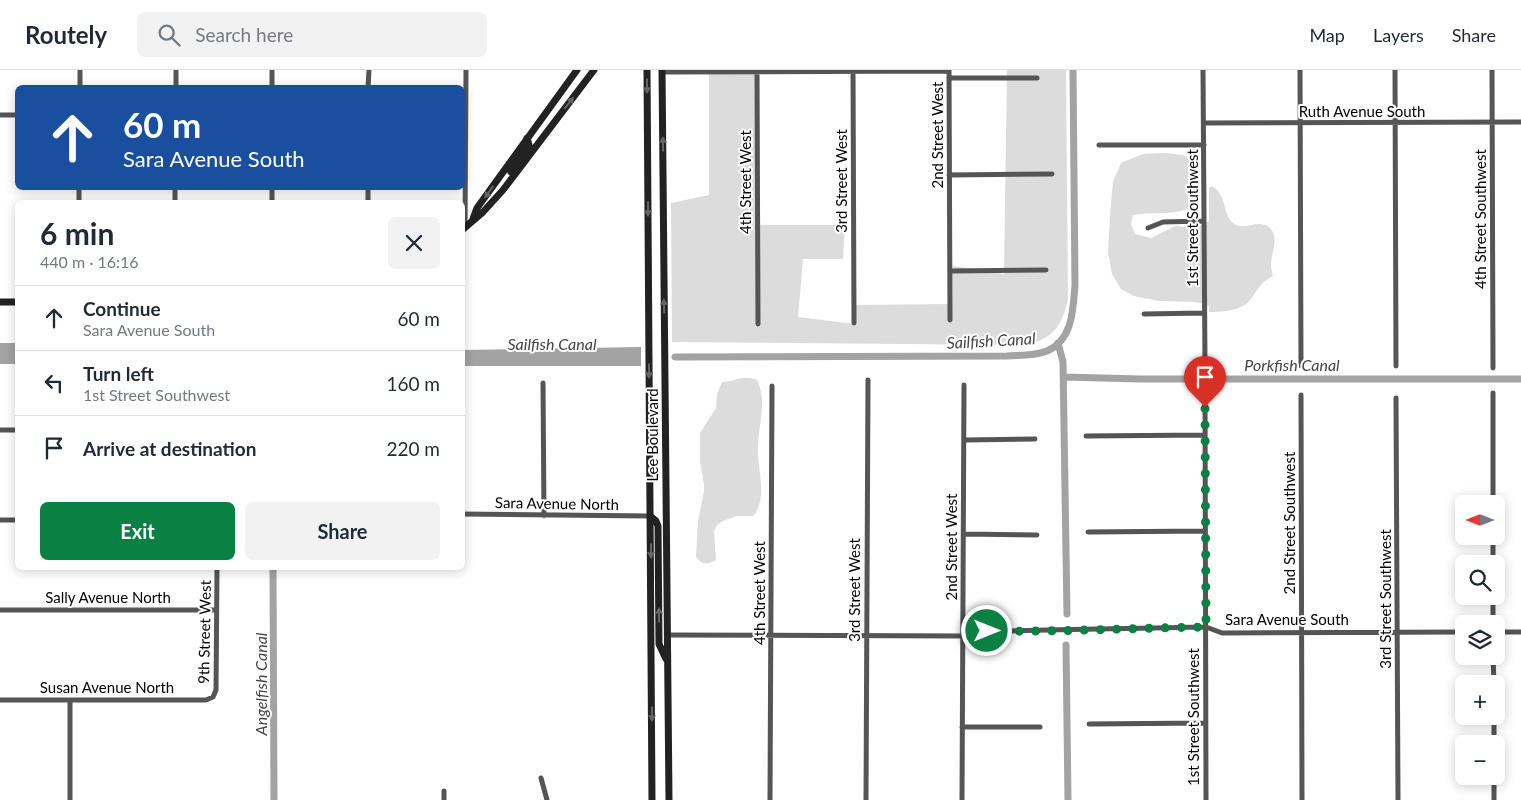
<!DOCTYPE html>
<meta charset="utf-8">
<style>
:root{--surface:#fff;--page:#f2f2f3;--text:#1f2937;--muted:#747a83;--line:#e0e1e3;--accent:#0b8043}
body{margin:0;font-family:Lato,sans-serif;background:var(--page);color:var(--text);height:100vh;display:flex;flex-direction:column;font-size:19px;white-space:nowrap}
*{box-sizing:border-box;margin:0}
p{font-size:16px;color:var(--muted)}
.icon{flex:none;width:28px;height:28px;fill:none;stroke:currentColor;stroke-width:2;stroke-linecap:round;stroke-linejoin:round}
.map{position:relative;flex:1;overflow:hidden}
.details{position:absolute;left:15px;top:130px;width:450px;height:370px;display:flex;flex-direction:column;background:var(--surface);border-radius:8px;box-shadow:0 2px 12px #0003}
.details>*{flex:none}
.hud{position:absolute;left:15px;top:15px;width:450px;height:105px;border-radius:8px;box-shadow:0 2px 12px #0003;background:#1a4fa0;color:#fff;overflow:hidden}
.needle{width:32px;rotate:270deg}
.fabs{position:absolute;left:1455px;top:425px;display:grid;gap:10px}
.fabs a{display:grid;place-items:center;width:50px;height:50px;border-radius:8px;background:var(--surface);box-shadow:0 2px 12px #0003;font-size:25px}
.pin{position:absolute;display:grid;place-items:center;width:42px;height:42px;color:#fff;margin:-51px -21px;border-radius:50% 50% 50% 0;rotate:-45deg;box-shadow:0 0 5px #0007}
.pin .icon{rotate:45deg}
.me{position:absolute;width:55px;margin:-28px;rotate:90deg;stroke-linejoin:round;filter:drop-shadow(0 0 4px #0008)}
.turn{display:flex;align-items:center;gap:18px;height:105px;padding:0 25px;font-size:22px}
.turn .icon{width:65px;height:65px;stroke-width:2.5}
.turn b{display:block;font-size:35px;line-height:42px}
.round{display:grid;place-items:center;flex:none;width:52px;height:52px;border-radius:8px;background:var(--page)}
.summary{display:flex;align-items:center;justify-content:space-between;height:85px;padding:0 25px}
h1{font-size:30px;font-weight:700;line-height:38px}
.primary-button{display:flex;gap:10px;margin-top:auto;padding:10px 25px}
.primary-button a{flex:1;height:58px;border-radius:8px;background:var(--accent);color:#fff;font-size:20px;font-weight:700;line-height:58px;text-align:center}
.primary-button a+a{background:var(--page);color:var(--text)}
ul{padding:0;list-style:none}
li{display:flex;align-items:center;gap:15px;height:65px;padding:0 25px;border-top:1px solid var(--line)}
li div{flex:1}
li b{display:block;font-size:19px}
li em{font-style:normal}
header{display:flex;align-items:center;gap:30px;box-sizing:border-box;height:70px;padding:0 25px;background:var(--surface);border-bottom:1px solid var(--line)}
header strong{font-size:24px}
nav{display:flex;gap:28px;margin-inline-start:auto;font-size:18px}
.search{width:350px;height:45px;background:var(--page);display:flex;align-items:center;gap:12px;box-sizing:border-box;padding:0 18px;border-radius:8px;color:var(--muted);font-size:19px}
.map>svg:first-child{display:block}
.green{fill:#dcdcdc}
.water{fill:#a3a3a3}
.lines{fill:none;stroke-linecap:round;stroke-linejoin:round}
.canal{stroke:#a3a3a3;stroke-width:7}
.street{stroke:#555;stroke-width:5}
.secondary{stroke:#222;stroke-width:7}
.oneway{fill:#646464}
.route{stroke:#0b8043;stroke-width:9;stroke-dasharray:0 16.2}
.labels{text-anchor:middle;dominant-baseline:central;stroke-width:4;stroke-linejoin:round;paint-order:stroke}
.street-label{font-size:15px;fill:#000;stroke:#fff}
.water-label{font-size:16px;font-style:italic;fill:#444;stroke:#fff}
</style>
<header>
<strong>Routely</strong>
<div class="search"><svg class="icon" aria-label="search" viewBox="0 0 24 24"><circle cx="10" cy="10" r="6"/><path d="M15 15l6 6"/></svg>Search here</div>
<nav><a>Map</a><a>Layers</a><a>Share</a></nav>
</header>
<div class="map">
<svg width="1521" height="730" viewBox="0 0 1521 730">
<rect width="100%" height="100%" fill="#fff"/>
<!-- green -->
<path class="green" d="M1007,0h59l2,228c-5,26 -14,40 -40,47l-356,-3 -1,-139 38,-8v-124h47l2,154h87l-2,34h-40l-5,58 56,7v-19l94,-1 5,-38 51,8z
M1165,83l18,2 11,7 4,21v20c-19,14 -42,8 -65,12l-2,9 4,10 16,4 24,-12 21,2 13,-7v-33l3,-2c16,10 10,27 20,36 11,11 25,-4 37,5 11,10 2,26 2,38 0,3 1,7 2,11 -13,7 -14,12 -22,23 -9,12 -29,13 -42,13v-6l-13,-4 -38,-1 -24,-5 -13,-7 -9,-15 -4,-21 2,-38 3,-33 8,-19 22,-9z
M743,308h7l7,2c10,19 2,44 1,65 -2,20 11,54 -5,71h-16l-14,5 -6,4 -3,6 2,29c-9,5 -13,5 -20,-3l2,-36 6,-30v-7l-4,-22v-29l16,-25 1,-14 5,-12c8,0 13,-3 21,-4z"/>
<!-- water -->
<path class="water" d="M0,273h17v21h-17z
M641,277v19h-178v-16z"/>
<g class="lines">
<!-- canal -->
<path class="canal" d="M1058,273l5,19 4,252
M675,287l332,-1c13,-1 28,0 40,-5 26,-11 26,-42 28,-66l-2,-215
M1064,307l76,2h381
M273,498l1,232
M1066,575l2,155"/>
<!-- street -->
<path class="street" d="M757,0l1,254
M853,0l1,253
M949,0l1,250
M1203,0l2,296
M1300,0l1,296
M1395,0l1,296
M1492,0l1,298
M662,2l287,-1
M949,8h88
M80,18v-18
M176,18v-18
M272,18v-18
M368,18l1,-18
M0,45h18
M1204,53l317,-1
M1099,75h105
M949,105l103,-1
M79,132v-14
M175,132v-14
M272,132v-14
M368,132v-14
M465,158l1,-158
M1148,158l15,-6 41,-1
M950,201l96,-1
M1144,244l60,-1
M543,313l1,133
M1493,323v111
M1205,324l1,406
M1301,325l1,405
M1396,328l2,402
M0,360h18
M1086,366l119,-1
M964,370l71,-1
M462,444l188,2
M0,450h18
M1088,462l117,-1
M964,464l73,1
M1493,466v28
M0,540h216
M1493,554v-28
M1496,562h25
M667,565l296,1 8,-5c78,0 156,-3 235,-4l16,6 242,-1
M1493,586l1,28
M0,630h206l7,-3 3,-7 1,-122
M1494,646v28
M1089,654l117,-1
M962,657h78
M1494,706v24
M541,708l6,22
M70,730v-100
M444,730v-9
M770,730l2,-414
M866,730l2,-420
M962,730l2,-415"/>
<!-- secondary -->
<path class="secondary" d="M647,0l5,730
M662,0l7,730
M511,102l18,-27 -2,-7
M473,149l4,-11 100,-138
M462,160l21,-18 20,-22 91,-120
M0,232h18
M650,446l6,5 2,5 1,118 7,15"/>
</g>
<!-- one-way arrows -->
<defs><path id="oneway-solid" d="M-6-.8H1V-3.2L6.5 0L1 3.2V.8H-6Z" transform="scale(1.25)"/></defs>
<g class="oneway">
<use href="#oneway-solid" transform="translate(647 16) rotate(90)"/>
<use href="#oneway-solid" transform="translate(569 33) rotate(-52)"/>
<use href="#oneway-solid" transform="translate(663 74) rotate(-91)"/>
<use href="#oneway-solid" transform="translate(489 122) rotate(125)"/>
<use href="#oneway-solid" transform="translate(648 139) rotate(90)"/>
<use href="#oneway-solid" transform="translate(664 236) rotate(-91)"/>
<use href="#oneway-solid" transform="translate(649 301) rotate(90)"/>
<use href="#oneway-solid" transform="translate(651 481) rotate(90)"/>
<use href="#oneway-solid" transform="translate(659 545) rotate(-90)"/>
<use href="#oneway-solid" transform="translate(652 644) rotate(90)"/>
</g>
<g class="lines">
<!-- route -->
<path class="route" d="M987,561c73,1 146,-3 219,-4l-1,-220"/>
</g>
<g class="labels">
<!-- street labels -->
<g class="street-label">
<text x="1362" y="41">Ruth Avenue South</text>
<text transform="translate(937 65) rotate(-90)">2nd Street West</text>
<text transform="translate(841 111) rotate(-90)">3rd Street West</text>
<text transform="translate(745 112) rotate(-90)">4th Street West</text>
<text transform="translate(1192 148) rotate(-90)">1st Street Southwest</text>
<text transform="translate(1480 149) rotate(-90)">4th Street Southwest</text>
<text transform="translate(652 365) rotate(-90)">Lee Boulevard</text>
<text transform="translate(557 433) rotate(1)">Sara Avenue North</text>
<text transform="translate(1289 453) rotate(-90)">2nd Street Southwest</text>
<text transform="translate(951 477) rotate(-90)">2nd Street West</text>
<text transform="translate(854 520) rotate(-90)">3rd Street West</text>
<text transform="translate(759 523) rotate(-90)">4th Street West</text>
<text x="108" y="527">Sally Avenue North</text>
<text transform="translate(1385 529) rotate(-90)">3rd Street Southwest</text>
<text x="1287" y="549">Sara Avenue South</text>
<text transform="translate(204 562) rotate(-89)">9th Street West</text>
<text x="107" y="617">Susan Avenue North</text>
<text transform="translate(1193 647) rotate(-90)">1st Street Southwest</text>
</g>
<!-- water labels -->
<g class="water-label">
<text transform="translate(991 270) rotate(-3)">Sailfish Canal</text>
<text x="552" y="273">Sailfish Canal</text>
<text x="1292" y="294">Porkfish Canal</text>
<text transform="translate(260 614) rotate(-90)">Angelfish Canal</text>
</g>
</g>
</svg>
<div class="fabs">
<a><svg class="needle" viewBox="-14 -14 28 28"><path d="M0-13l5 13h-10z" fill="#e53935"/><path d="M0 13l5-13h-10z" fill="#747a83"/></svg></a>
<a><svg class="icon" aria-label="search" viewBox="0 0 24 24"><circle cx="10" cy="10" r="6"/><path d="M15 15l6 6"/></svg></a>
<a><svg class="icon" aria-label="layers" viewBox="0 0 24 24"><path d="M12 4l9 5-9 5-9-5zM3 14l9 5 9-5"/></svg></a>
<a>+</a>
<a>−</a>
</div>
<div class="pin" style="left:1205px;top:337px;background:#d93025"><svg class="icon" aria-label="arrive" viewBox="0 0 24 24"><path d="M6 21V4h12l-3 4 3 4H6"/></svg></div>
<svg class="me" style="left:987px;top:561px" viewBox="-20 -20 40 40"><circle r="17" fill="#0b8043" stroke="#fff" stroke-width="3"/><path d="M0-11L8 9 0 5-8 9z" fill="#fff"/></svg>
<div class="hud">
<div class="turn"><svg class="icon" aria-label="ahead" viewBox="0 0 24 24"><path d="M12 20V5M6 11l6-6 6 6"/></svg><div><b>60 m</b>Sara Avenue South</div></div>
</div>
<section class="details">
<div class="summary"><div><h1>6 min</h1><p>440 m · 16:16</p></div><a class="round"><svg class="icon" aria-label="close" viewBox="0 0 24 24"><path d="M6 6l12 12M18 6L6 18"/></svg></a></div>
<ul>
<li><svg class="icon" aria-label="ahead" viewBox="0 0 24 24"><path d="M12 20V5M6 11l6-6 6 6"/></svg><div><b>Continue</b><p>Sara Avenue South</p></div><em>60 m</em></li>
<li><svg class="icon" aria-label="left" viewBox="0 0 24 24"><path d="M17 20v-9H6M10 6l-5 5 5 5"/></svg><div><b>Turn left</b><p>1st Street Southwest</p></div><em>160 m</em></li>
<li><svg class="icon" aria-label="arrive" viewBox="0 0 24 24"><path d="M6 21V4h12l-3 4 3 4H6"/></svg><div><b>Arrive at destination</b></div><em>220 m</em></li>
</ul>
<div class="primary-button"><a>Exit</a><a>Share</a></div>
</section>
</div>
